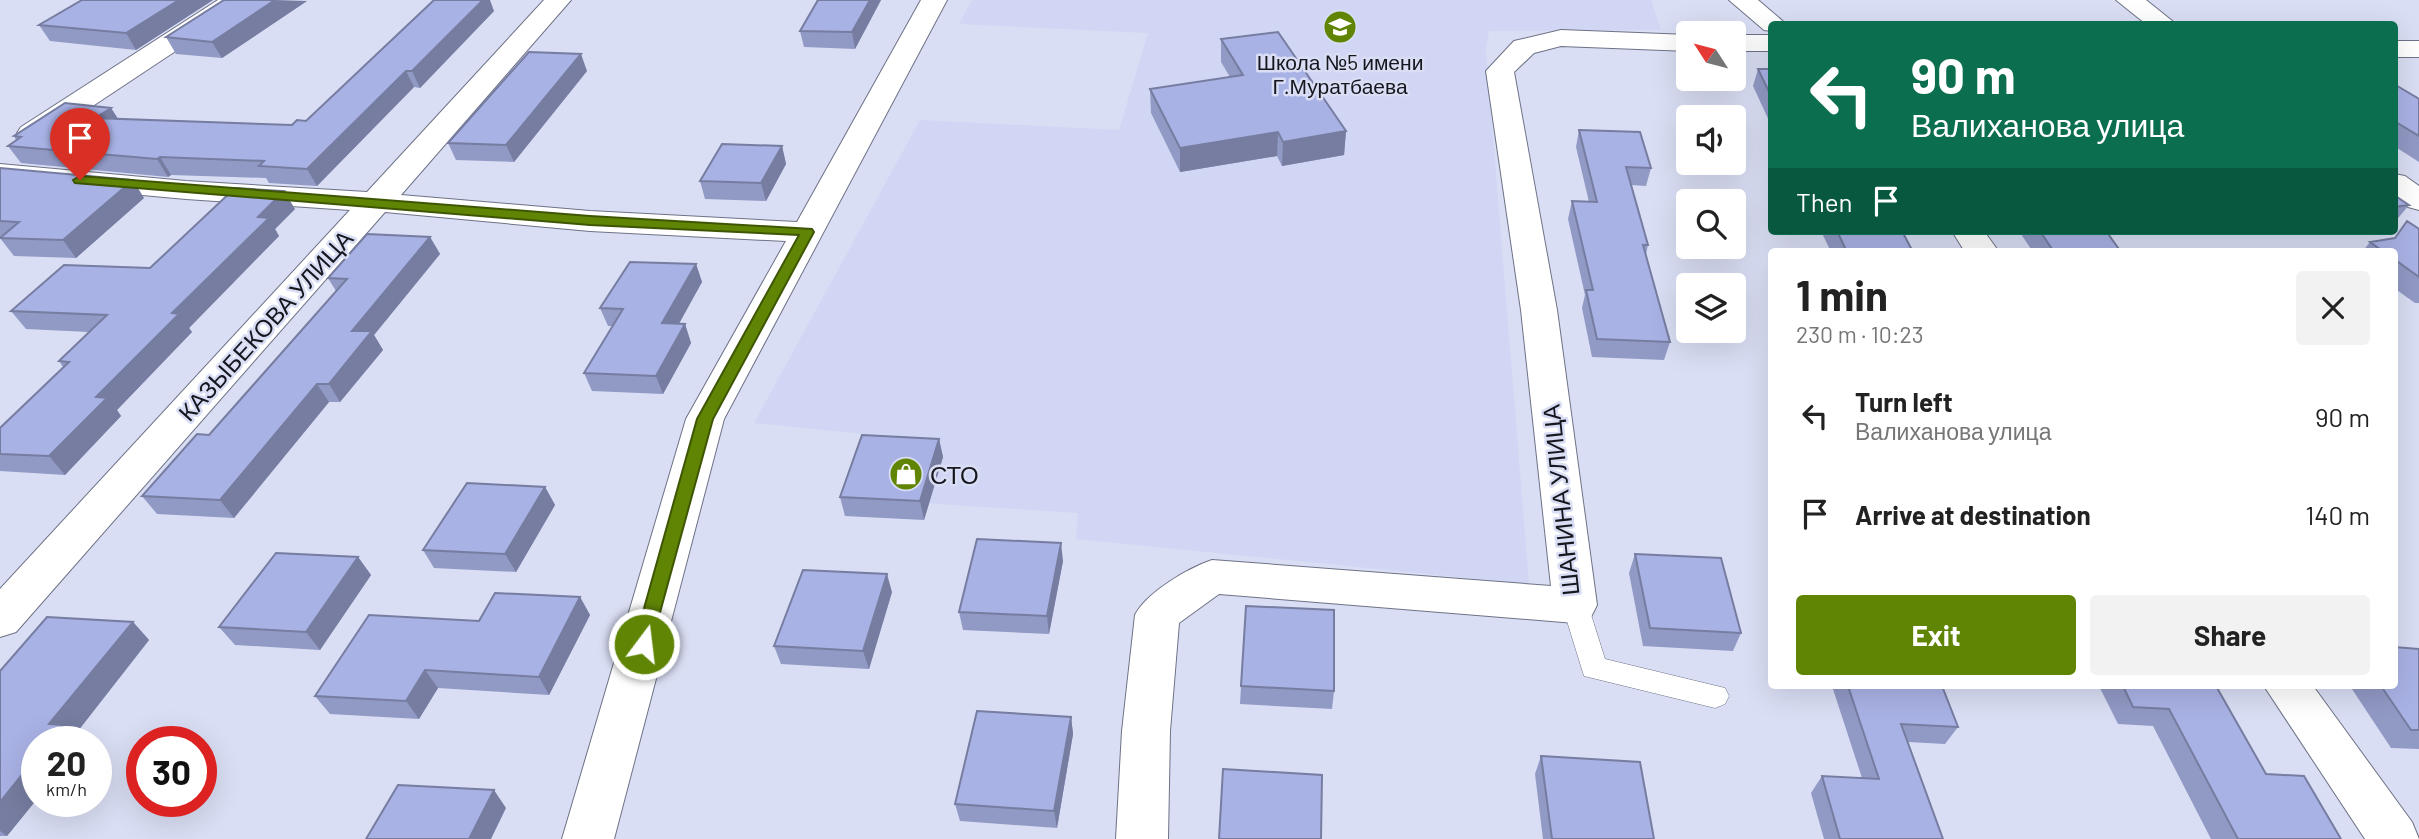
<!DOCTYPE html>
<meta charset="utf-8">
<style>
:root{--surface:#fff;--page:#f2f2f2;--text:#222;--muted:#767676;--accent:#608505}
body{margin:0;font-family:Barlow,sans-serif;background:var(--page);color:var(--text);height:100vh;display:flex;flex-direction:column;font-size:26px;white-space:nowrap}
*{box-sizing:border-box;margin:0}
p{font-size:23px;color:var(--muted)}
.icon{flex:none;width:38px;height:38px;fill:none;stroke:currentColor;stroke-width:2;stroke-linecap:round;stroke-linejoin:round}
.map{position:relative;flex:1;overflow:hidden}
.drawer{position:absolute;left:1768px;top:248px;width:630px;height:441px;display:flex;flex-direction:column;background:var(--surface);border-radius:7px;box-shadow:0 7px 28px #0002}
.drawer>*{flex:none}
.hud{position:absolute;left:1768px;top:21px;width:630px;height:214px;border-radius:7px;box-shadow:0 7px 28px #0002;background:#0b6e4f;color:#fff;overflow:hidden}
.needle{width:46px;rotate:306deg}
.controls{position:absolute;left:1676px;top:21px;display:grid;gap:14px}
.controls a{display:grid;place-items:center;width:70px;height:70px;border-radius:7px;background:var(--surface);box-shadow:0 7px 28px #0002;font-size:35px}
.speed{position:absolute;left:21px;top:726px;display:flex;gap:14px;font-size:35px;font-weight:700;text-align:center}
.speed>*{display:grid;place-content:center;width:91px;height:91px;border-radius:50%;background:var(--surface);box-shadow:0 7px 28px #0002;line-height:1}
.speed small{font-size:18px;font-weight:400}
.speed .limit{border:10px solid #d22;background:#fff;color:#111}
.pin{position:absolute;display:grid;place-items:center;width:60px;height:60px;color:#fff;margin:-72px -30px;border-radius:50% 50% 50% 0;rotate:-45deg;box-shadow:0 0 7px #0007}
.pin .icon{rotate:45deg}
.me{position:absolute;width:77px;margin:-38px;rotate:15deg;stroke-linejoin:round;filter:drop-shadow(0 0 5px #0008)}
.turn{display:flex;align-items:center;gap:24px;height:147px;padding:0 28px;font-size:32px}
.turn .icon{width:91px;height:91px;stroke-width:2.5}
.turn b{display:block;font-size:49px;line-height:60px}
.then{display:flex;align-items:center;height:66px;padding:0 28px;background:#0003;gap:14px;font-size:26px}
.round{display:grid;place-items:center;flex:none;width:74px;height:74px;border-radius:7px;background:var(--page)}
.overview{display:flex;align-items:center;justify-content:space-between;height:119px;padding:0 28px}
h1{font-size:42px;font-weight:700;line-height:52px}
.action{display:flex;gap:14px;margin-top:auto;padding:14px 28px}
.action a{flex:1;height:80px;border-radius:7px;background:var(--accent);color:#fff;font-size:28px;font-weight:700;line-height:80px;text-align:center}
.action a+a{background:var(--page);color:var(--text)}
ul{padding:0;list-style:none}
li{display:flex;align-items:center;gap:21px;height:98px;padding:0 28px}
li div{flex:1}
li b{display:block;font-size:26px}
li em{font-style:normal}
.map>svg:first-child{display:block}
.built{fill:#d1d6f4}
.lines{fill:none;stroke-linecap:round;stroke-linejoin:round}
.lane-casing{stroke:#6e7286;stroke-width:1}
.street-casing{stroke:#6e7286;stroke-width:2}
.lane{fill:#fff;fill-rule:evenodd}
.street{fill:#fff;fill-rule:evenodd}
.wall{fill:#9199c5}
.shaded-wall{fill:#767da0}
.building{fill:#a9b2e5;stroke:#767da0;stroke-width:2}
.route{fill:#608505;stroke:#3e5603;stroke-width:2}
.labels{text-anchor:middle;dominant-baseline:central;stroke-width:5;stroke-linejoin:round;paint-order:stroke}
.far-poi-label{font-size:21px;fill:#15161e;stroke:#d9def4}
.street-label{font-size:24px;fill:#15161e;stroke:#d9def4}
.poi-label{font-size:24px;fill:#15161e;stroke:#d9def4;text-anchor:start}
</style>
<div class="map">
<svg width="2419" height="839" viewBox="0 0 2419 839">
<rect width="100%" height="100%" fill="#d9def4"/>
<!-- built -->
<path class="built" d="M972,0h679l10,30 -172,1 -3,18 43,535 -453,-45 2,-26 -218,-14 24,-63 -130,-13 166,-303 199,10 29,-97 -189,-9z"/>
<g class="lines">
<defs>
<path id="lane" d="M1575,595l9,3 4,7 17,54 120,29 4,8 -4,8 -10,4 -131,-32 -22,-71 4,-7z"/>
<path id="street" d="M218,0h31l-4,5 -202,134 -11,3 -11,-3 -4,-6 4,-6z
M544,0h27l-170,195 189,16 207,11 124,-222h26l-223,419 -110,420h-52l124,-420 100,-178 -196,-10 -205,-19 -369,420 -16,5v-48l350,-379 -164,-11 -186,-17v-18l186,17 181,11z
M1729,0h29l28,24h-15v7l-7,-1z
M2116,0h30l30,24h-30z
M1561,30l128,5v16l-128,-5 -27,7 -20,19 43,238 40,295 -6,12 -16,6 -356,-29 -40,29 -9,108 -2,108h-52l6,-108 13,-116c11,-22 53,-47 77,-55l339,26 -30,-276 -35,-239 28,-30z
M1734,35h37v16h-37z
M2394,41h25v16h-25z
M2394,174l11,2 14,10v24l-11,-3 -14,-10z
M1952,231h32l15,21h-34z
M2264,686h49l99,136 7,17h-54z"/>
</defs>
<!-- lane casing -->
<use href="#lane" class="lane-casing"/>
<!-- street casing -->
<use href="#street" class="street-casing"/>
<!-- lane -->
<use href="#lane" class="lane"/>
<!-- street -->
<use href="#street" class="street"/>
</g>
<!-- wall -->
<path class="wall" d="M213,0l-77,50 -86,-9 -11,-16z
M818,0h63l-26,49 -51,-2 -4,-16z
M307,1l-85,57 -46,-4 -10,-17z
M494,11l-74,77 -6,-1 -97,99 -48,-3 -3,-5 -95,-3 -3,2 -147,-14 -13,-17 8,-6 -2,-4 97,-28 7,11 174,6 14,-4z
M1221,39l125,92 -2,24 -62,11 -5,-10 -97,16 -29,-59 -1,-24 80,-12 -9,-15z
M1758,69h13v56l-18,-39z
M587,71l-73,91 -58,-2 -8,-17z
M2394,84l25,15v63l-25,-16z
M1579,130l72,38 -5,18 -15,-1 17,60 -2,9 24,88 -6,18 -72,-3 -10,-49 3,-13 -17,-76 4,-18 17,1 -13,-55z
M782,146l4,18 -20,37 -61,-2 -5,-18z
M0,168l144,30 -68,60 -62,-2 -14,-18z
M2394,195l15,10 -15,18z
M295,209l-20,20 4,7 -90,92 3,4 -75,78 4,6 -56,59 -65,-4v-43l63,-61 -4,-6 30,-29 -63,-3 -15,-18 139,-43z
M2407,221l12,8v74h-4l-21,-15v-36h-32l8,-10 24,-3z
M1821,231h81l11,21h-82z
M2019,231h87l15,21h-88z
M430,237l10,17 -66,81 9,15 -43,52h-11l-95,116 -77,-4 -15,-18 67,-61 127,-144 -8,-13z
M696,264l6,18 -24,42h7l6,19 -28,51 -71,-3 -8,-18 29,-47h-5l-8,-18z
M939,439l4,18 -19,63 -79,-4 -5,-19z
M545,487l10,18 -39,67 -82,-4 -11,-18z
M1635,554l106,79 -8,18 -90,-5 -14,-73z
M358,557l13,18 -51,75 -85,-5 -16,-18z
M1063,561l-14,73 -86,-4 -4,-18z
M892,592l-23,77 -88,-5 -7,-18z
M580,597l10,18 -41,80 -111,-7 -19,31 -89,-5 -15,-18 164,-75z
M133,622l16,18 -75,96 -37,6v57l-30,37h-7v-165z
M2419,649v100l-28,-1 -41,-62h44z
M1241,686l93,5 -2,18 -92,-5z
M1832,686h110l16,41 -13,17 -37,-2 35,97h-119l-13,-46 11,-17 40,2z
M2099,686h117l50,88 75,65h-130l-58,-113 -35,-2z
M1071,717l2,17 -16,94 -97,-7 -5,-17z
M1541,756l113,83h-111l-8,-65z"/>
<!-- shaded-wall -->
<path class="shaded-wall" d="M179,0h34l-77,50 -10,-17z
M275,0l32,1 -85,57 -10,-16z
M483,0h7l4,11 -74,77 -8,-17z
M870,0h11l-26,49 -3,-17z
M581,54l6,17 -73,91 -8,-17z
M406,71l8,16 -97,99 -10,-17z
M111,108l11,17 -27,-7z
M1346,131l-2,24 -62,11 1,-24z
M1278,132l-1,24 -97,16v-24z
M782,146l4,18 -20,37 -5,-18z
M160,157l11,18 -3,2 -11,-18z
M133,180l11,18 -68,60 -13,-18z
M284,191l11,18 -20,20 4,7 -90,92 3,4 -75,78 4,6 -56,59 -16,-19 47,-59 162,-180z
M430,237l10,17 -66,81 9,15 -43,52 -11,-18 23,-53z
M696,264l6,18 -33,60 -7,-19z
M685,324l6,19 -28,51 -7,-18z
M317,384l12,18 -95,116 -14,-18z
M939,439l4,18 -19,63 -4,-19z
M545,487l10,18 -39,67 -11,-18z
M1061,543l2,18 -14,73 -2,-18z
M358,557l13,18 -51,75 -14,-18z
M887,574l5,18 -23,77 -6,-18z
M580,597l10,18 -41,80 -10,-18z
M133,622l16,18 -75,96 7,6h-33l1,-18z
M425,670l13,18 -19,31 -13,-18z
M1071,717l2,17 -16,94 -3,-17z
M37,756v43l-30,37 -7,-5v-29z
M494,790l12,18 -15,31h-22z"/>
<!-- building -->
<path class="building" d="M82,0h97l-53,33 -87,-8z
M224,0h51l-63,42 -46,-5z
M434,0h49l-71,71h-6l-99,98 -48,-3 5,-5 -104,-4 -3,2 -149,-13 13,-9 -7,-1 51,-33 46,5 -16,10 197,7 5,-5 9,1z
M818,0h52l-18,32 -52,-1z
M1278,32l68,99 -63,11 -5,-10 -98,16 -30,-59 93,-14 -22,-36z
M529,52l52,2 -75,91 -58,-2z
M1758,69h13v27z
M2394,84l25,15v37l-25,-15z
M1579,130l61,2 11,36 -25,-1 22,78h-5l27,97 -73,-3 -11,-49h7l-21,-89 25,1z
M722,144l60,2 -21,37 -61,-2z
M0,168l133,12 -70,60 -63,-2 19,-16 -19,-1z
M235,188l49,3 -26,26 11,1 -97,95 7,1 -83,83 11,1 -58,58 -49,-2v-26l69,-66 -10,-1 48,-46 -96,-4 53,-46 86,3z
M2394,195l15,10 -15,2z
M2407,221l12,8v48l-25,-18v-7h-10l-14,-10 25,-4z
M1837,231h65l11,21h-66z
M2040,231h66l15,21h-67z
M367,234l63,3 -78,94h20l-43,53h-12l-97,116 -78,-4 55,-62 12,1 138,-156 -19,-1z
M630,262l66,2 -34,59 23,1 -29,52 -72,-3 39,-64 -23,-1z
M862,435l77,4 -19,62 -80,-4z
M467,483l78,4 -40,67 -82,-4z
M977,539l84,4 -14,73 -88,-4z
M276,553l82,4 -52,75 -87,-5z
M1635,554l86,4 20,75 -91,-5z
M803,570l84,4 -24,77 -89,-5z
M495,593l85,4 -41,80 -114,-7 -19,31 -91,-5 54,-81 110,6z
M1246,606l88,4v81l-93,-5z
M47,617l86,5 -84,102 13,1 -14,17h-11v14l-37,46v-131z
M2394,647l25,2v81h-8l-30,-44h13z
M1848,686h94l16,41 -57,-3 42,115h-103l-18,-63 57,3z
M2123,686h93l50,88 38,2 37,63h-103l-69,-130 -36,-2z
M977,711l94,6 -17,94 -99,-7z
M1541,756l99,6 14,77h-102z
M1223,769l99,6 -1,64h-102z
M398,785l96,5 -25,49h-103z"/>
<!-- route -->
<path class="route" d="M80,176l510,40 222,13 2,3 -101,187 -63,230 -6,2 -7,-2 -3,-5 63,-225 102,-184 -209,-10 -515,-42 -2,-3z"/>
<!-- icons -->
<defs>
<symbol id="school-disc" viewBox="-11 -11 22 22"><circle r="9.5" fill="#608505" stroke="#d9def4"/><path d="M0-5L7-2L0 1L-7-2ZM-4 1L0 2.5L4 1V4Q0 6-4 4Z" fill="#fff"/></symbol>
<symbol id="shop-disc" viewBox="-11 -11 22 22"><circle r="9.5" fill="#608505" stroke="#d9def4"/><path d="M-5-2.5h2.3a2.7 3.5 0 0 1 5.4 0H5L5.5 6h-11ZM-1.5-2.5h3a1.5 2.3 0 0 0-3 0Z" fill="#fff"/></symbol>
</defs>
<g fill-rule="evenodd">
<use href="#school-disc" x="1321" y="8" width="38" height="38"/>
<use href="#shop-disc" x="887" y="455" width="38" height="38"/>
</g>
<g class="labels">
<!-- far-poi labels -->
<g class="far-poi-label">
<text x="1340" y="61">Школа №5 имени<tspan x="1340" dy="24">Г.Муратбаева</tspan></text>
</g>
<!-- street labels -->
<g class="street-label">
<text transform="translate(265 325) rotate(-48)">КАЗЫБЕКОВА УЛИЦА</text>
<text transform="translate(1560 500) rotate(-96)">ШАНИНА УЛИЦА</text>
</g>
<!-- poi labels -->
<g class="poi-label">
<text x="930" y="474">СТО</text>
</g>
</g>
</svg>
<div class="controls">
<a><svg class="needle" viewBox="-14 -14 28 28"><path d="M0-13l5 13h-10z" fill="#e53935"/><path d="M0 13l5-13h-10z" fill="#767676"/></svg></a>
<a><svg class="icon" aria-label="sound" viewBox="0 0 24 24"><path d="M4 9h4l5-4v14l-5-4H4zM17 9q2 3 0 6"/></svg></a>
<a><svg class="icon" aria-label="search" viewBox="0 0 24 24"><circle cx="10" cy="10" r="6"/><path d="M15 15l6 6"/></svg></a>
<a><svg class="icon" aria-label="layers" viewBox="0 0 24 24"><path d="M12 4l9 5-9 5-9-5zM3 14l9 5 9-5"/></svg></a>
</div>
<div class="speed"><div>20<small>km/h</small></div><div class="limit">30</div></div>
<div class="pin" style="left:80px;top:180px;background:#d93025"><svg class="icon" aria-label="arrive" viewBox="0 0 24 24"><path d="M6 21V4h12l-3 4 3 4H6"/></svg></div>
<svg class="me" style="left:644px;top:644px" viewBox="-20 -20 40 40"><circle r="17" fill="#608505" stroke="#fff" stroke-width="3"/><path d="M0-11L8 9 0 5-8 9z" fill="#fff"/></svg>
<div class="hud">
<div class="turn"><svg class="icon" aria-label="left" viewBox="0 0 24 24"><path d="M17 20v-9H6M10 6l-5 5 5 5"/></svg><div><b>90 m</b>Валиханова улица</div></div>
<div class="then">Then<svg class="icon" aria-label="arrive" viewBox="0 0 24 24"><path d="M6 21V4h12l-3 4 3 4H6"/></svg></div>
</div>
<section class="drawer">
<div class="overview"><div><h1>1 min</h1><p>230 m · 10:23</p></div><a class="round"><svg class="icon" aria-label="close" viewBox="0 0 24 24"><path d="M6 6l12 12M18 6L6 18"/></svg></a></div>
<ul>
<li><svg class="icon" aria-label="left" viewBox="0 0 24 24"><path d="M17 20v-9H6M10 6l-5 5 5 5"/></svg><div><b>Turn left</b><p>Валиханова улица</p></div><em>90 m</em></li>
<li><svg class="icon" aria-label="arrive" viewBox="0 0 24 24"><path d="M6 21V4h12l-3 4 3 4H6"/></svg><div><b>Arrive at destination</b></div><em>140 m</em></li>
</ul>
<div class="action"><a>Exit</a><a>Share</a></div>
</section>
</div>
